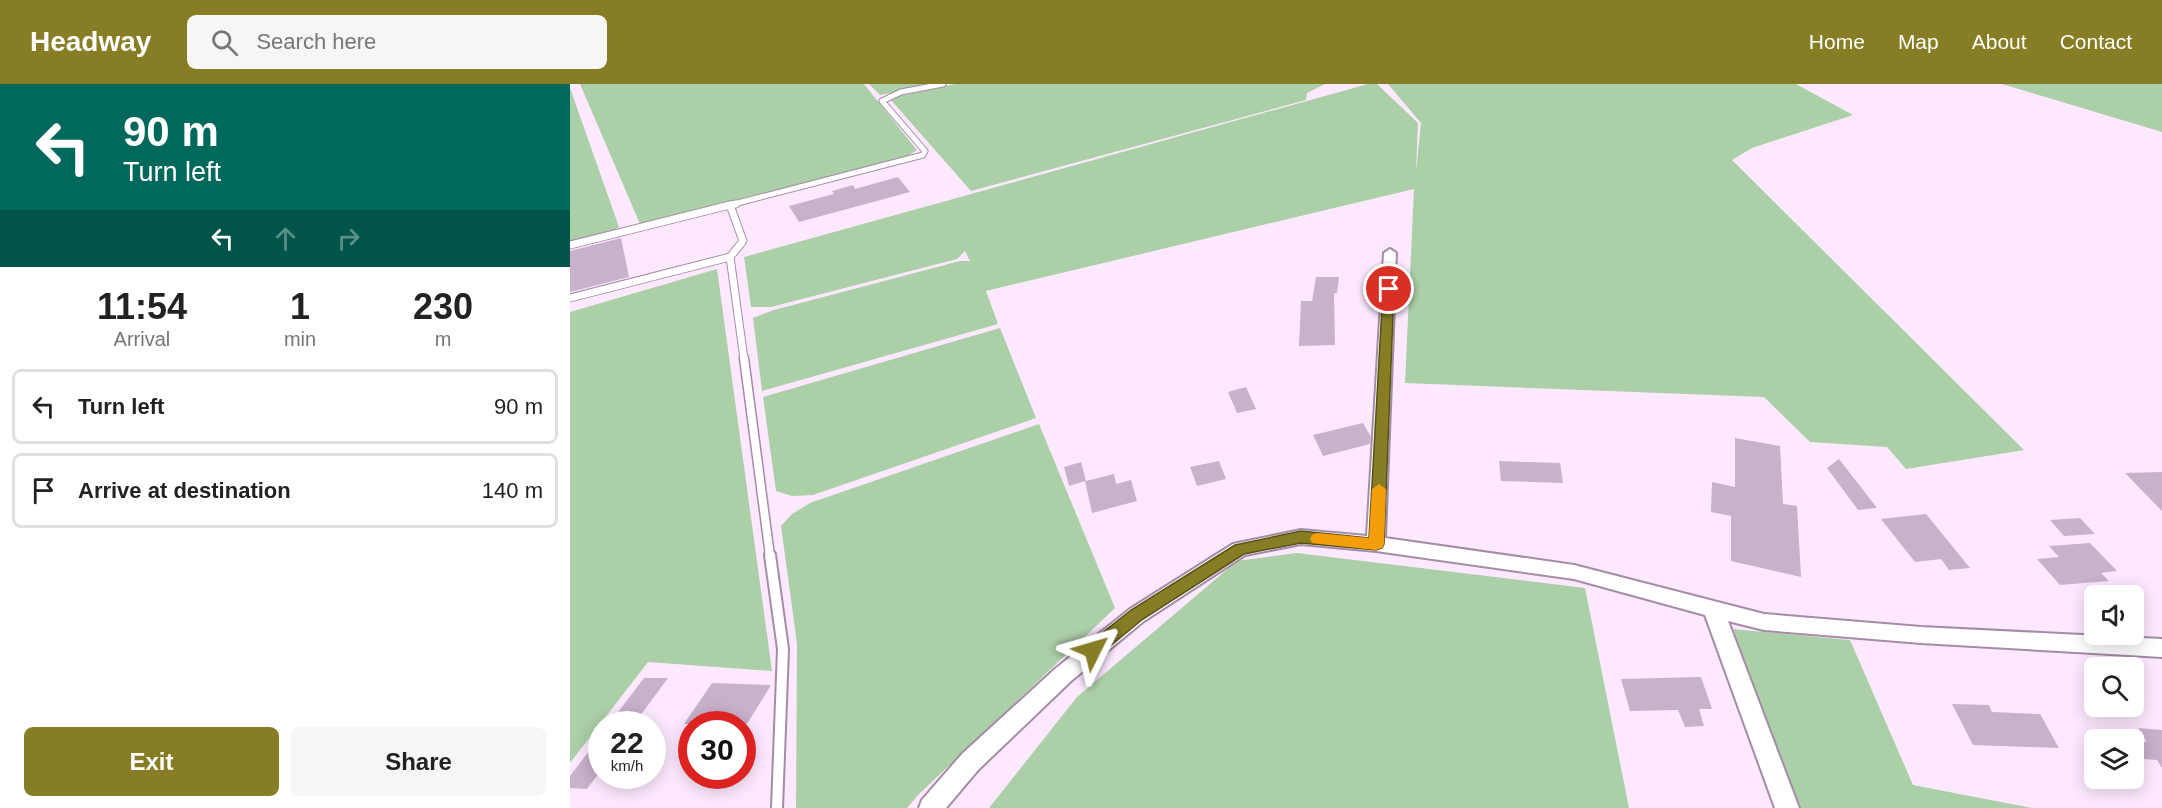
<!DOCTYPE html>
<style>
:root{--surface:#fff;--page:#f6f6f6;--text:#222;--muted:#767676;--line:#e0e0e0;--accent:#867d24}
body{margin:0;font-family:Helvetica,sans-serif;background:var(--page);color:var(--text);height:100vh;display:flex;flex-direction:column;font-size:22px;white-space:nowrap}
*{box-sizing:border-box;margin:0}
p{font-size:20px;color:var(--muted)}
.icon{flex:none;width:33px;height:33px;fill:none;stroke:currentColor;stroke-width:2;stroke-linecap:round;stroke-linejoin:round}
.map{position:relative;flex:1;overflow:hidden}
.sheet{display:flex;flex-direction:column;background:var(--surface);width:570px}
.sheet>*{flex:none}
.top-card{background:#00695c;color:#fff;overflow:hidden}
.tools{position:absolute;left:1514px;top:501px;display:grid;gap:12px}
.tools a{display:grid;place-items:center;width:60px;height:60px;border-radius:9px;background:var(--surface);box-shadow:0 3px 15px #0003;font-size:30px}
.speed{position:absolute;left:18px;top:627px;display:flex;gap:12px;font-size:30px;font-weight:700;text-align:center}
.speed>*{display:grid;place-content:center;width:78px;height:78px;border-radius:50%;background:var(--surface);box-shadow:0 3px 15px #0003;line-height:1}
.speed small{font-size:15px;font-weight:400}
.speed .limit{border:9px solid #d22;background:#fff;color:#111}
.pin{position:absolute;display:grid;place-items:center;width:51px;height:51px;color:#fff;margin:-26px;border:3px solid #fff;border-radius:50%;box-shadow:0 2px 6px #0007}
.me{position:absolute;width:66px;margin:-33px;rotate:50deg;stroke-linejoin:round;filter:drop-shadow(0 0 4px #0008)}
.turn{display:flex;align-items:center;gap:21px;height:126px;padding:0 24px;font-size:27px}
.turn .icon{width:78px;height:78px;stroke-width:2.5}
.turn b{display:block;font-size:42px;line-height:51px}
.lanes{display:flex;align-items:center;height:57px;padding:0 24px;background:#0003;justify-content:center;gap:30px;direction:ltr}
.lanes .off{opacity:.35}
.eta{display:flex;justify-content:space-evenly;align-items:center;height:102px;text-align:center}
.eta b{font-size:36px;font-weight:600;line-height:42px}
.cta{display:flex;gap:12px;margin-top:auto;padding:12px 24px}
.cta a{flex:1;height:69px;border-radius:9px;background:var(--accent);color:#fff;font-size:24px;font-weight:600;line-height:69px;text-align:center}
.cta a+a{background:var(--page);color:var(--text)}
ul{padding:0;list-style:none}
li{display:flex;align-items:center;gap:18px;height:75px;margin:0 12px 9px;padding:0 12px;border:3px solid var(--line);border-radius:9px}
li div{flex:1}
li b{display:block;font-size:22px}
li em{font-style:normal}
header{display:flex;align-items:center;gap:36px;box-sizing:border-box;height:84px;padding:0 30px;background:var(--accent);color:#fff}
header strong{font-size:28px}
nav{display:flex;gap:33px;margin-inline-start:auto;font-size:21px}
.search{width:420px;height:54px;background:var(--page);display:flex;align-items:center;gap:15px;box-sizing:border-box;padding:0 21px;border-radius:9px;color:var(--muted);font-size:22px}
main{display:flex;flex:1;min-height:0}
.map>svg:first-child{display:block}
.green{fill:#abcfa6}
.building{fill:#c9b0cb}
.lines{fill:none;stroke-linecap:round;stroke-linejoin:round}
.service-far3-casing{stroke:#a48ca6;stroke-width:7}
.service-far2-casing{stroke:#a48ca6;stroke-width:9}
.service-far1-casing{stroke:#a48ca6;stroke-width:11}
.service-casing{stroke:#a48ca6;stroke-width:14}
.minor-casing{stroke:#a48ca6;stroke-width:4}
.service-far3{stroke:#fff;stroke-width:5}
.service-far2{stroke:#fff;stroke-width:7}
.service-far1{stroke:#fff;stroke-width:8}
.service{stroke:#fff;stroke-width:10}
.minor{fill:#fff;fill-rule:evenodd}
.route{fill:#867d24;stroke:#575117;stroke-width:1.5}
.slow{fill:#f59e0b}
</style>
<header>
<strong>Headway</strong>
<div class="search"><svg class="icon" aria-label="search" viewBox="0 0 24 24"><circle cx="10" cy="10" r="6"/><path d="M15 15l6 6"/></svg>Search here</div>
<nav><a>Home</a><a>Map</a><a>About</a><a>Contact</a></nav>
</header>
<main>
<section class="sheet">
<div class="top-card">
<div class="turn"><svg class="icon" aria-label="left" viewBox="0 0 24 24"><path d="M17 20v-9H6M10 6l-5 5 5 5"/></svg><div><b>90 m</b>Turn left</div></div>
<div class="lanes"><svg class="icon" aria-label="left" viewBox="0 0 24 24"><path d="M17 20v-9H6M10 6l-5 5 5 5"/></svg><svg class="icon off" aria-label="ahead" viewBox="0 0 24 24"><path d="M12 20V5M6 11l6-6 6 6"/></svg><svg class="icon off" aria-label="right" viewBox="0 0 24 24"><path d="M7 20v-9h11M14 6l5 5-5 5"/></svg></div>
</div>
<div class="eta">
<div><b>11:54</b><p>Arrival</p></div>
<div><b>1</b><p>min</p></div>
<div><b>230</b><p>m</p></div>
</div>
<ul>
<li><svg class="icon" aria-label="left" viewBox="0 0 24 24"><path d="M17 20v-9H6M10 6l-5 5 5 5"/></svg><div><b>Turn left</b></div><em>90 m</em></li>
<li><svg class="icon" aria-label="arrive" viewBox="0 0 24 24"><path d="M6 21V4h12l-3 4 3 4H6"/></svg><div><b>Arrive at destination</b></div><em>140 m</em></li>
</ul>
<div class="cta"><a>Exit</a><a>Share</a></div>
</section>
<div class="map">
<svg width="1592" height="724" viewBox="0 0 1592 724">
<rect width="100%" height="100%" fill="#fde9ff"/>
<!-- green -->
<path class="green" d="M10,0h284l53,66 -11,7 -266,67z
M299,0h66l-55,11z
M385,0h370l-18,9 -1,7 -335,91 -80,-91 7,-4z
M798,0h9l41,39 -2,49 5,-49 -33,-39h408l57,31 -101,33 -20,12 292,290 -118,19 -19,-22 -77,-5 -46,-45 -359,-14 9,-194 -428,102 12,33 -236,67 -9,-73 21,-8 186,-49h10l-5,-10 -8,8 -186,48h-20l-7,-50z
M1432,0h160v48z
M0,4l49,139 -7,4 -42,11z
M147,185l55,402 -124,-9 -78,101v-451z
M430,244l36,90 -223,77 -21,1 -16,-5 -13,-94z
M469,340l76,184 -197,187 -11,13h-111l1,-164 -16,-118 11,-12 18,-11z
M727,469l288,35 44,220h-640l88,-111 160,-136z
M1163,545l117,11 63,145 119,23h-232z"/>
<!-- building -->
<path class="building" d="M328,93l12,15 -111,30 -10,-16 45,-12 -2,-3 21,-6 2,4z
M51,154l8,39 -59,15v-41z
M746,193h23l-2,16h-3l1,52 -36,1 2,-45h11z
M676,303l10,22 -19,4 -9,-21z
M793,339l8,14 -1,7 -47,12 -10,-21z
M1165,354l45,8 3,58 14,2 4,71 -70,-16v-45l-20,-4 1,-30 23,5z
M1269,375l38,49 -19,2 -31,-42z
M649,377l7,18 -29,7 -7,-19z
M929,377l61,2 3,20 -62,-2z
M511,378l5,19 28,-7 2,10 15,-4 6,21 -45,12 -7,-32 -16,5 -5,-19z
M1592,388v39l-37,-38z
M1356,430l44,54 -21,2 -8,-11 -26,3 -34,-43z
M1510,434l15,16 -31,2 -14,-16z
M1520,459l27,28 -16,2 8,8 -49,4 -23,-26 22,-2 -10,-11z
M1131,593l11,32h-13l5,17 -19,1 -7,-17 -48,1 -9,-32z
M74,594h24l-34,46h-25z
M142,599l59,2 -24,39h-63z
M1382,620l37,1 3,7 48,2 19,34 -86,-3z
M1568,644l24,2v38l-5,-8 -13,-1 -10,-18 13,1z
M32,650v35l-15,20 -17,-1v-12z"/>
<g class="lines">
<defs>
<path id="service-far3" d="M160,121l193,-50 2,-4 -43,-50 19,-9 42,-8"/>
<path id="service-far2" d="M0,161l160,-40
M160,173l14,102
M0,214l160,-41 13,-16 -13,-36 6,-1"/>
<path id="service-far1" d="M174,274l26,198"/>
<path id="service" d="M200,471l13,94 -6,159"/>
<path id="minor" d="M820,165l6,4 -11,285 189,27 190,49 157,13 241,12v18l-241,-14 -157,-13 -36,-9 71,187h-24l-70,-193 -131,-36 -198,-28 -75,-7 -56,11 -101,66 -73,60 -93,89 -32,38h-27l3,-8 40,-46 93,-85 75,-60 103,-65 68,-14 66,6 17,-283z"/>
</defs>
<!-- service-far3 casing -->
<use href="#service-far3" class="service-far3-casing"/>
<!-- service-far2 casing -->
<use href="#service-far2" class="service-far2-casing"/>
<!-- service-far1 casing -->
<use href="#service-far1" class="service-far1-casing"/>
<!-- service casing -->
<use href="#service" class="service-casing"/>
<!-- minor casing -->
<use href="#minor" class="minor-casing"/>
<!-- service-far3 -->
<use href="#service-far3" class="service-far3"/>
<!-- service-far2 -->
<use href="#service-far2" class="service-far2"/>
<!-- service-far1 -->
<use href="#service-far1" class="service-far1"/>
<!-- service -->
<use href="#service" class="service"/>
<!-- minor -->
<use href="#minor" class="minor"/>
</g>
<!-- route -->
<path class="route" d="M819,201l5,4 -10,255 -2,4 -6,2 -75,-7 -57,11 -101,65 -44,36 -6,2 -6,-2 -3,-5 3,-5 44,-35 104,-65 66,-14 68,7 14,-249z"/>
<!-- slow -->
<path class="slow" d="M809,400l7,5 -2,55 -2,4 -6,2 -64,-7 -2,-4 2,-4 5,-2 52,5 3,-49z"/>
</svg>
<div class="tools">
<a><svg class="icon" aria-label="sound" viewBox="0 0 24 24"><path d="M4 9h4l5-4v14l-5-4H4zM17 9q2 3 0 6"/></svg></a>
<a><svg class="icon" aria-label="search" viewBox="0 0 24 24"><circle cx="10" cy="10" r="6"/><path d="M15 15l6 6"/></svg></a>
<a><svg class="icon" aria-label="layers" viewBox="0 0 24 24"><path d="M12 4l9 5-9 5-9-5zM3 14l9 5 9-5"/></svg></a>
</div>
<div class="speed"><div>22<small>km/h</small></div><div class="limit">30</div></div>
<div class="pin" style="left:819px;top:205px;background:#d93025"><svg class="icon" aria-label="arrive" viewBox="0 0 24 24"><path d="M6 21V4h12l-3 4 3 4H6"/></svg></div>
<svg class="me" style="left:523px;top:566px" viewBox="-20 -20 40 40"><path d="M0-17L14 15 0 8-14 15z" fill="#867d24" stroke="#fff" stroke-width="4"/></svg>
</div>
</main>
